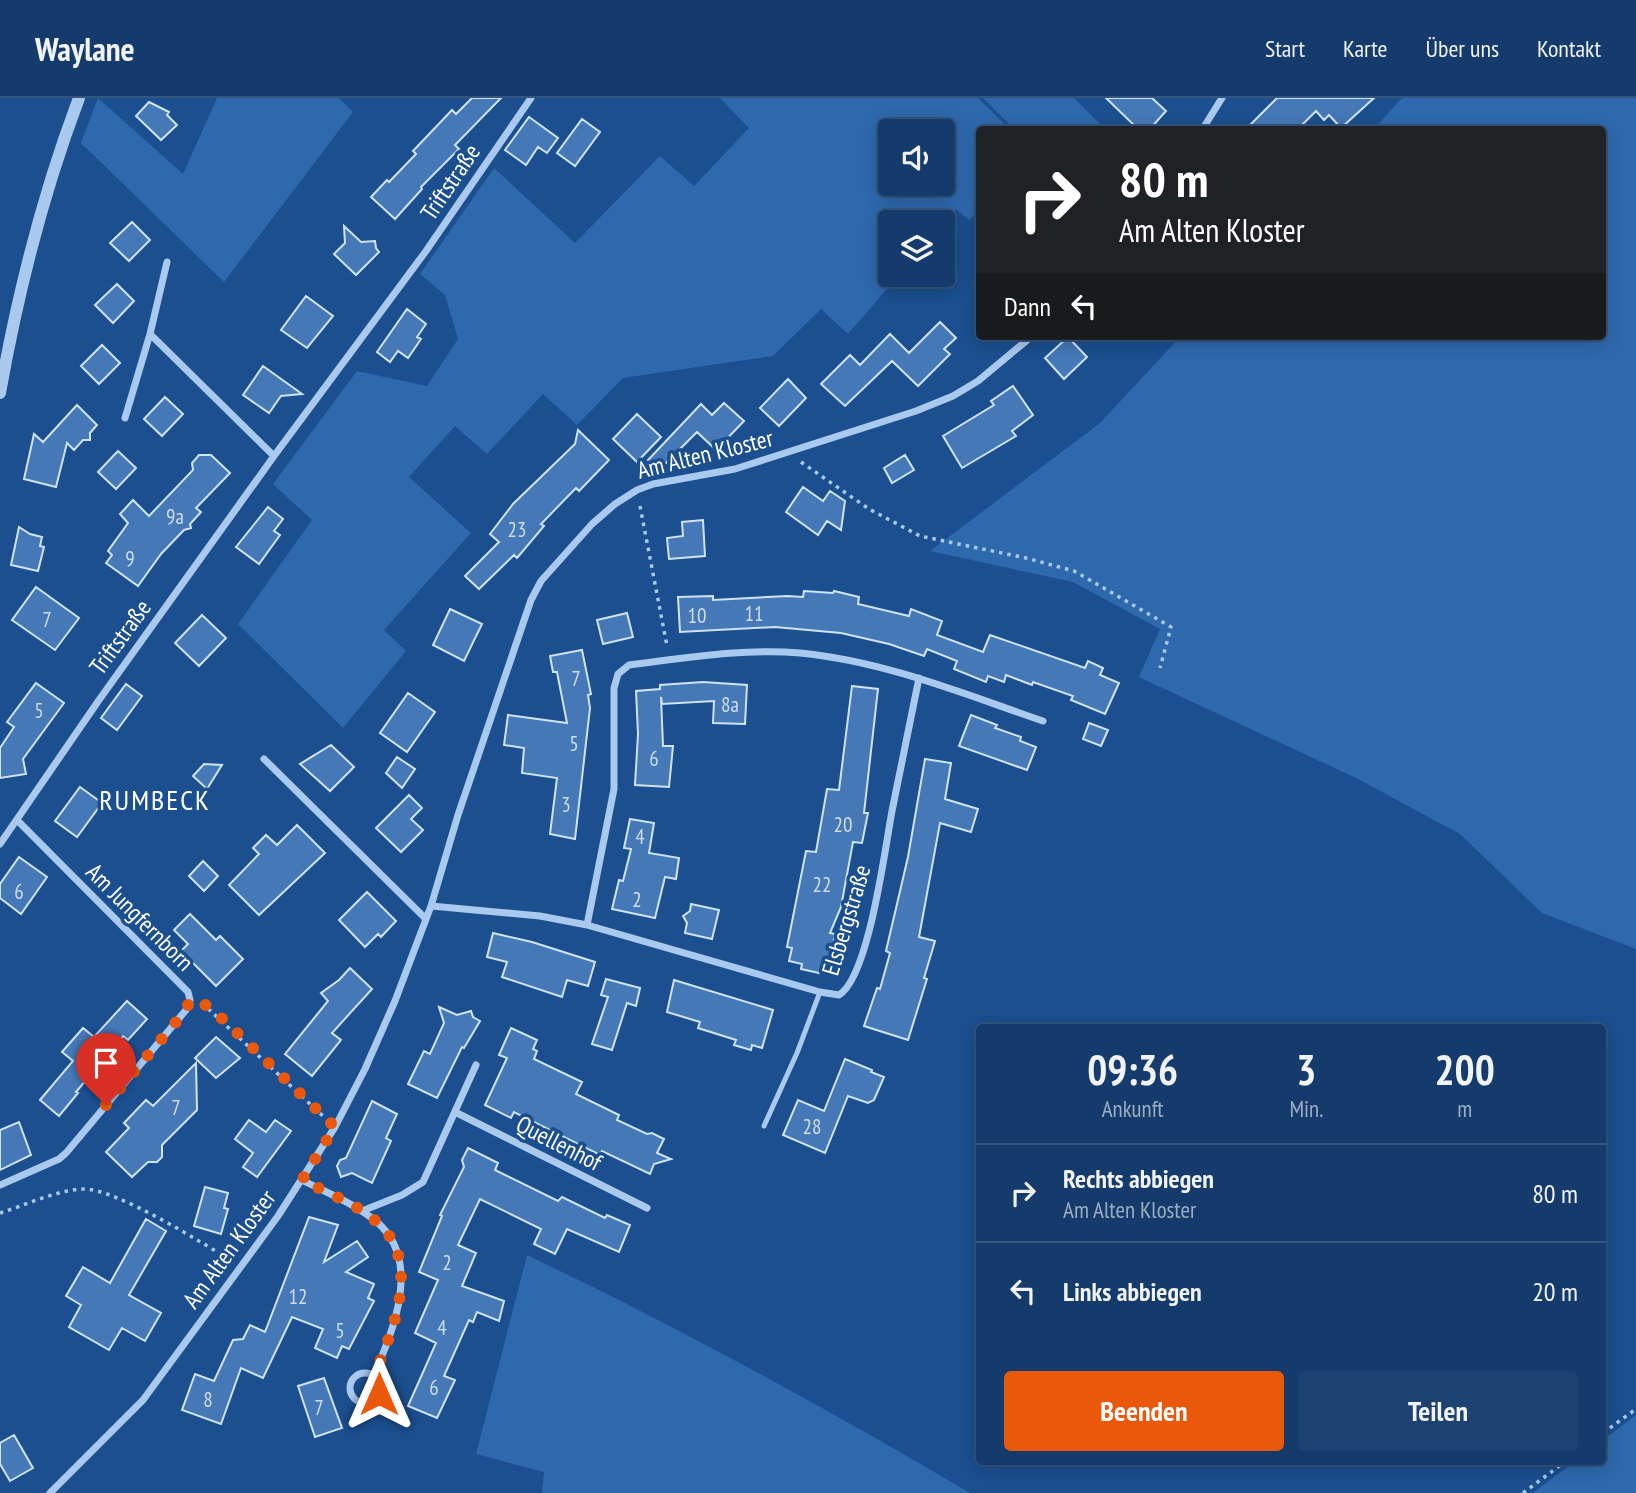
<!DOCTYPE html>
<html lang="de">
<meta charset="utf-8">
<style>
:root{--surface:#143b6b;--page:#1d4271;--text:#f1f3f6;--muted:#9dadc1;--line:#33557e;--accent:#ea580c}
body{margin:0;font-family:"PT Sans Narrow",sans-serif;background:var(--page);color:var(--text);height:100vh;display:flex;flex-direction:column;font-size:26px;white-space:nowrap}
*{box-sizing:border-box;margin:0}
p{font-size:23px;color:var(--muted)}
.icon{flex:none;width:38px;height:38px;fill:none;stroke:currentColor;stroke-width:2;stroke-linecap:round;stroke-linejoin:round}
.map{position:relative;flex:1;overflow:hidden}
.sheet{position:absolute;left:976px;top:926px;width:630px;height:441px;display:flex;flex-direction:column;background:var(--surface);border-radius:7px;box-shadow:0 4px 18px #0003,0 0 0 2px var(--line)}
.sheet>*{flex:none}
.hud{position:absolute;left:976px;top:28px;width:630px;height:214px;border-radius:7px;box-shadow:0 4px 18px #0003,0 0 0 2px var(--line);background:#202124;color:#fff;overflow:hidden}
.controls{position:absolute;left:878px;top:21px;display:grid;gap:14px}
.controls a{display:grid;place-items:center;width:77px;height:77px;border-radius:7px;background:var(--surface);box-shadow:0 4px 18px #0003,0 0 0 2px var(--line);font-size:35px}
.pin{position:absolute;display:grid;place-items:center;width:60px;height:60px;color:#fff;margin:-72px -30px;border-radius:50% 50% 50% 0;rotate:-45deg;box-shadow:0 0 7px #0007}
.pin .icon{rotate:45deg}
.me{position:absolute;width:77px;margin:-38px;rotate:0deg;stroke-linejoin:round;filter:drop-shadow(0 0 5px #0008)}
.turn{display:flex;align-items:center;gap:24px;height:147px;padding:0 28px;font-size:32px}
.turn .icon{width:91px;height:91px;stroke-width:2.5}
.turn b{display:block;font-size:49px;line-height:60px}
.then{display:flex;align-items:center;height:66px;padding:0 28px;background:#0003;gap:14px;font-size:26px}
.eta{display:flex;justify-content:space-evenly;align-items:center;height:119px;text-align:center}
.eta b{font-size:42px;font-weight:800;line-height:49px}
.primary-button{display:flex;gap:14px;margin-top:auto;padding:14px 28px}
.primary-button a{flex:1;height:80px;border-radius:7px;background:var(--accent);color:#fff;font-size:28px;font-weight:800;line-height:80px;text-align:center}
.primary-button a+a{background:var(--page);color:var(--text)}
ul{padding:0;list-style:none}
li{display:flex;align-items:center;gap:21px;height:98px;padding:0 28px;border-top:2px solid var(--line)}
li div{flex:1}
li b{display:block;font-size:26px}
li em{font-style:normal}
header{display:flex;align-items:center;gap:42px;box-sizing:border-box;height:98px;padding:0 35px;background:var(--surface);border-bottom:2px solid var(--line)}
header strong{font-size:33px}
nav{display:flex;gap:38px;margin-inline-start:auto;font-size:24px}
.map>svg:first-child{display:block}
.green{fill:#2e69ad;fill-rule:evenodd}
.building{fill:#4478b7;stroke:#cfe3fa;stroke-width:2}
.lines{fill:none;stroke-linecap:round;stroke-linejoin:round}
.path{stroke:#a9c9ee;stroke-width:3.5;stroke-dasharray:3.5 5;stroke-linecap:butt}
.service{stroke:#a9c9ee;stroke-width:5}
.minor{stroke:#a9c9ee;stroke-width:7}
.tertiary{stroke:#a9c9ee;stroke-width:12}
.route{stroke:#ea580c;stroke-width:12;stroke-dasharray:0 21.6}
.labels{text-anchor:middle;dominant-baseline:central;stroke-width:7;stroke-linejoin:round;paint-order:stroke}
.number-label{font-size:21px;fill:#d0dded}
.street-label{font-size:24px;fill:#fff;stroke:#1b4f8f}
.quarter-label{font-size:28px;letter-spacing:2px;fill:#fff;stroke:#1b4f8f}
</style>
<header>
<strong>Waylane</strong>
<nav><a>Start</a><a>Karte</a><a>Über uns</a><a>Kontakt</a></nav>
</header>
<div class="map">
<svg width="1636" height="1395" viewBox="0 0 1636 1395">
<rect width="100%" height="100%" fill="#1b4f8f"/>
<!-- green -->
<path class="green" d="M98,0l85,76 34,-76h122l14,14 -129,170 -143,-139z
M720,0h258l32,31 -30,1v80l-11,10 -13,-11 -13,14 -52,-1v53h8l-51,59 -27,-25 -48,47 -150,22 -46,47 -34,-31 -56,60 -32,-28 -46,51 62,56 -87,97 22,21 -63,77 -105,-104 74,-104 -39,-36 84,-113 70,15 31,-47 -13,-44 -25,-21 74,-106 81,75 85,-87 34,30 55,-58zM891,33h52v53h-52z
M983,0h91l31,31h-91z
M1402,0h234v851l-94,-36 -82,-79 -104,-56 -217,-101 21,-48 -87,-47 -143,-31 169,-127 82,-88h422v-206l-229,-1z
M527,1157c151,72 299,153 443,238h-428l2,-21 -68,-18z
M1636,1317v78h-103l42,-32h28v-21z"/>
<!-- building -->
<path class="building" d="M472,0h29l-46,47 4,4 -38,38 1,2 -27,30 -24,-22 16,-17 2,2 27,-28 -3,-3 39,-41 4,4z
M1106,0h46l14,13 -17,19h-10z
M1277,0h97l-33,30 -12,-13 -5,5 -8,-9 -19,19h-52z
M149,4l20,10 -2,3 10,10 -16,15 -25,-24z
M529,19l29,21 -11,15 -9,-6 -12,18 -21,-15z
M582,21l18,13 -25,34 -18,-13z
M132,124l18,18 -21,21 -19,-18z
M344,128l17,16 14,-1 1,7 3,4 -23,23 -22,-21 11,-11z
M117,186l17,17 -21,22 -18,-18z
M306,198l27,20 -26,32 -26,-18z
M407,211l19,15 -9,13 4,2 -13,19 -10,-7 -8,11 -13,-10z
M940,224l16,16 -12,11 6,5 -32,32 -26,-25 -47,45 -24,-22 29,-29 10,10 30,-31 19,19z
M1068,239l19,20 -23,22 -19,-21z
M102,247l18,18 -21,21 -18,-18z
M263,268l39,28 -21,2 -12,17 -26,-18z
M788,281l18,19 -27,28 -19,-18z
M1013,288l20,29 -21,16 4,5 -54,32 -19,-32 51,-31 -3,-4z
M165,299l18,17 -21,22 -18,-17z
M724,305l20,18 -28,29 -19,-18 -39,39 -10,-11 53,-56 11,11z
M77,307l20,20 -7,8v7h-7l-9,10 -7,-7 -11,44 -32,-8 10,-45 9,8z
M637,316l24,23 -24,25 -24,-23z
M578,332l31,30 -30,31 -3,-3 -35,36 3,2 -27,32 -3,-3 -35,34 -14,-13 34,-34 -9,-8 23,-30 62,-60z
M118,353l18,17 -20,21 -18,-17z
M199,357h12l19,18 -34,35 5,4 -11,12 1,4 -7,2 -23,24 -23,32 -32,-23 6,-8 -4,-4 20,-28 -8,-9 13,-14 16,16 44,-46 -1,-7z
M905,357l9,15 -22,13 -8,-15z
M803,389l20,14 7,-10 15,10 -4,29 -14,-9 -9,14 -32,-23z
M268,409l15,12 -9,12 6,4 -21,29 -23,-17z
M703,422l2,36 -36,3 -2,-21 16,-2 -1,-14z
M19,429l11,7 12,3 -2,9 4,1 -6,24 -27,-6z
M36,489l43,31 -24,32 -43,-30z
M804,493l29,2 1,-2 25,6 -1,7 51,12 2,-7 31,12 -5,14 46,17 7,-17 95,33 3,-7 15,7 -3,7 19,8 -14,31 -34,-14 2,-4 -40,-14 -1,3 -26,-10 -2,7 -16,-6 -2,6 -32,-13 3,-8 -30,-12 -3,7 -35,-12 -48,-11 -66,-6 -95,5 -2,-35 35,-1v4l74,-4 16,1z
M450,511l32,15 -18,37 -31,-16z
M627,515l6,24 -30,7 -6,-24z
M202,517l24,23 -27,28 -24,-23z
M582,552l9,44 -3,1 2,13 -15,131 -25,-5 7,-56 -35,-5 2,-25 -20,-3 4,-30 59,8 -10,-51h-4l-3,-16z
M703,584l44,3 -2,39 -32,-1 1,-22 -52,3 -1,-7 2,49h10l-4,41 -34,-2 3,-51 -2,-43 24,-2v-4z
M36,585l28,20 -41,56 3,15 -26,4v-30l14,-21 -7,-5z
M126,586l16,12 -25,34 -16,-12z
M852,588l26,3 -14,124h4l-6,30 -9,-1 -12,65 -11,26 5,1 -7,36 -8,-2 -1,5 -18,-4 1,-5 -13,-3 3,-13 -5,-1 19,-96 10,1 11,-63 12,1z
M408,595l27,19 -28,40 -27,-19z
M971,617l26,10 -2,3 26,9 -1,4 16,6 -9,23 -68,-24z
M1089,625l19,7 -7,16 -18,-7z
M331,647l23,22 -24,24 -30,-27z
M397,659l18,12 -13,19 -16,-15z
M925,661l26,4 -6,36 33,10 -7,23 -31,-9 -21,114 16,4 -11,37 3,1 -19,61 -44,-14 13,-38 3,1 10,-36 -4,-2 22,-94z
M204,666l18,1 -15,24 -14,-13z
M80,689l22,16 -25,34 -22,-16z
M409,697l13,13 -11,11 12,11 -22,22 -25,-24z
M630,721l24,4 -5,30 30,5 -3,21 -11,-2 -10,41 -43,-9 7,-29 4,1 8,-32 -7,-1z
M297,727l28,28 -66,62 -30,-30 30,-31 -6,-6 13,-13 11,10z
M19,759l28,20 -26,37 -21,-16v-14z
M203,763l15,15 -14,15 -15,-15z
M367,794l29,29 -15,16 -3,-3 -13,13 -26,-27z
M691,806l28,6 -7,29 -27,-6 2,-10 -4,-7 7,-5z
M190,816l26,26 4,-4 23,23 -27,27 -35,-35 7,-7 -14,-14z
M493,835l39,9 63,20 -7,24 -21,-6 -5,17 -60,-20 5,-15 -20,-5z
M350,870l22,21 -40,44 9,7 -29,36 -27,-22 43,-53 -7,-8 18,-13z
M606,881l34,9 -4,18 -9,-3 -15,47 -20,-6 16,-47 -7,-2z
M674,882l99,30 -11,38 -10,-3 -1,5 -17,-5 2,-5 -38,-12 2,-6 -33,-10z
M127,903l20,18 -19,21 -5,-4 -47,56 2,1 -19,23 -19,-16 33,-39 -11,-9 21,-24 11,9z
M439,909l18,8 14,-4 2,6 7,4 -16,27 -2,-1 -25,51 -29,-14 16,-33 6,3 14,-31z
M511,930l26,12 -4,9 4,2 -3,8 48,23 -6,12 43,21 -2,5 30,14 5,-1 12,6 -7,14 14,6 -17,5 -4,10 -48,-23 -2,4 -86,-43 -3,6 -26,-13 22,-47 -8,-3z
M216,939l24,21 -24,20 -21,-20z
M845,961l27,11 -1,2 13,5 -10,23 -6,3 -20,-7 -23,57 -42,-18 15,-35 26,11z
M196,965l1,47 -35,35v12l-5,5h-9l-16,15 -26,-25 23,-24 -5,-5 22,-23 7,6z
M372,1003l25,13 -11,24 5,3 -19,42 -20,-10 -11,4 -4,-11 3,-6 6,-2z
M249,1022l17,12 9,-12 16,11 -34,46 -14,-10 10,-14 -18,-14z
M19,1024l12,33 -31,15v-40z
M468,1050l30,15 -3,7 63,31 4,-4 43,21 2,-3 23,10 -11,27 -52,-23 -12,25 -21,-10 7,-15 -61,-30 -22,46 18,8 -14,33 42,15 -5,20 -22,-9 -4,10 -4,-2 -25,56 11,4 -18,38 -29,-12 28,-63 -21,-10 23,-53 -19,-8 23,-56 -2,-1 24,-48 -2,-7z
M205,1089l23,6 -4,15 4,1 -7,25 -27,-8z
M309,1119l29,8 -14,37 33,-21 11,16 -22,15 28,12 -6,14 6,3 -25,48 -7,-3 -5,12 -22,-10 8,-19 -31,-12 -29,61 -22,-10 -20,56 -39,-14 13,-36 19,7 19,-41 10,-1 7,-14 15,7z
M146,1121l20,12 -37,64 32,18 -16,28 -23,-13 -13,22 -40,-23 12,-22 -15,-9 17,-29 27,16z
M324,1280l18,50 -27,9 -17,-51z
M14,1337l19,33 -23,13 -10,-17v-21z"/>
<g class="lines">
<!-- path -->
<path class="path" d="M801,364l68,47 51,27 106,22 48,13 97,56 -11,41
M640,408l27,140
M202,905l122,114
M0,1115c26,-8 56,-23 84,-24 32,0 117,53 146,71
M1603,1335l33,-24
M1523,1395l43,-32"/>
<!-- service -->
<path class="service" d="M764,1028l33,-73 23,-61"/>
<!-- minor -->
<path class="minor" d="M1202,32l20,-32
M150,236l17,-72
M125,320l25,-84 124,122
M264,661l162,160
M0,746l99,-144 175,-244 152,-205 105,-153
M431,808l109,10 47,9 233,67 19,3c30,-18 46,-147 53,-184 9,-44 18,-89 27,-133
M587,827l27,-136v-101l4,-14 11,-9c57,-7 114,-17 171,-12 84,8 164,41 243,68
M455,1014l192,96
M302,1082c25,13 54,24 76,43 44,39 15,108 -4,152
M0,1087l59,-26 7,-6 120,-143 4,-10 -2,-8 -171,-172
M362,1113l40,-16 21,-13 53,-117
M350 1290a15 15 0 1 1 30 0a15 15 0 1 1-30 0Z
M50,1395l93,-93 135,-184 57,-89 30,-58 30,-68 36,-95 27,-91 73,-215 10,-19 51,-57 23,-20 22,-14 16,-6 82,-15 181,-58 37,-15 25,-15 54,-45"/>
<!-- tertiary -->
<path class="tertiary" d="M0,295c18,-101 43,-200 79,-295"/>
</g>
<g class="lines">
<!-- route -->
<path class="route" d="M106,1007l80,-95 4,-10 19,6 126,121 -33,53c25,13 55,24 76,43 44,39 15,108 -4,152l5,5v14"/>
</g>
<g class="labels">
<!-- number labels -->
<g class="number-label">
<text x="175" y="418">9a</text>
<text x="517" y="431">23</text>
<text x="130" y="460">9</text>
<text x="754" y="515">11</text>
<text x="697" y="517">10</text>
<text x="47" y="521">7</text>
<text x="576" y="580">7</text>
<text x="730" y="606">8a</text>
<text x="39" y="612">5</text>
<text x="574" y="645">5</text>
<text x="654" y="660">6</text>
<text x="566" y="706">3</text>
<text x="843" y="726">20</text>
<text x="640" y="738">4</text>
<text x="822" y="786">22</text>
<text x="19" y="793">6</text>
<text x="637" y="801">2</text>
<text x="176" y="1009">7</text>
<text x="812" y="1028">28</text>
<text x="447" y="1164">2</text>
<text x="298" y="1198">12</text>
<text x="442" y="1229">4</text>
<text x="340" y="1232">5</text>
<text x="434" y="1289">6</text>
<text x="208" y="1301">8</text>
<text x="319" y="1309">7</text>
</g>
<!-- street labels -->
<g class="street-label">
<text transform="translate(450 84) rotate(-56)">Triftstraße</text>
<text transform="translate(705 356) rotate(-14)">Am Alten Kloster</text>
<text transform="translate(120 539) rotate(-54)">Triftstraße</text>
<text transform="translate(140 819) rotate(45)">Am Jungfernborn</text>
<text transform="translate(846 822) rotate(-73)">Elsbergstraße</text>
<text transform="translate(559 1045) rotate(27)">Quellenhof</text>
<text transform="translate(229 1151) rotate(-54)">Am Alten Kloster</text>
</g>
<!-- quarter labels -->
<g class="quarter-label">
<text x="155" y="701">RUMBECK</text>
</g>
</g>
</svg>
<div class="controls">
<a><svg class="icon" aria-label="sound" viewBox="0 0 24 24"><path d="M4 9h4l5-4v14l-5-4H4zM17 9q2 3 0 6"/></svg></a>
<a><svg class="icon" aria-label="layers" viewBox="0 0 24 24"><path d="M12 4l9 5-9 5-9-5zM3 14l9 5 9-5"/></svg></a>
</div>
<div class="pin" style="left:106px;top:1007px;background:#d93025"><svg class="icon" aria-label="arrive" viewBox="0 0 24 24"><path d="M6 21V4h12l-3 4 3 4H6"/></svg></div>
<svg class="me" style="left:379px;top:1296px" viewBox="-20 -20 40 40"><path d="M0-17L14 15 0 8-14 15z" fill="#ea580c" stroke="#fff" stroke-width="4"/></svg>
<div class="hud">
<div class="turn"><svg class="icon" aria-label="right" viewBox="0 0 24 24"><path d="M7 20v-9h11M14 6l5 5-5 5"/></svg><div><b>80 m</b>Am Alten Kloster</div></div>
<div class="then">Dann<svg class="icon" aria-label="left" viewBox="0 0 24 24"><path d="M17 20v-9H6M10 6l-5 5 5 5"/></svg></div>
</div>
<section class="sheet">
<div class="eta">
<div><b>09:36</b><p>Ankunft</p></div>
<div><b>3</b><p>Min.</p></div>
<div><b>200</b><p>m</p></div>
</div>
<ul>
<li><svg class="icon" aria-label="right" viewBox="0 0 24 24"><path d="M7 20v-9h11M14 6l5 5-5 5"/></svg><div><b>Rechts abbiegen</b><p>Am Alten Kloster</p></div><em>80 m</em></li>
<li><svg class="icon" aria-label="left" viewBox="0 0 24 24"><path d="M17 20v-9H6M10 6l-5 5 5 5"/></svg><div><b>Links abbiegen</b></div><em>20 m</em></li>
</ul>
<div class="primary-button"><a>Beenden</a><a>Teilen</a></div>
</section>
</div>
